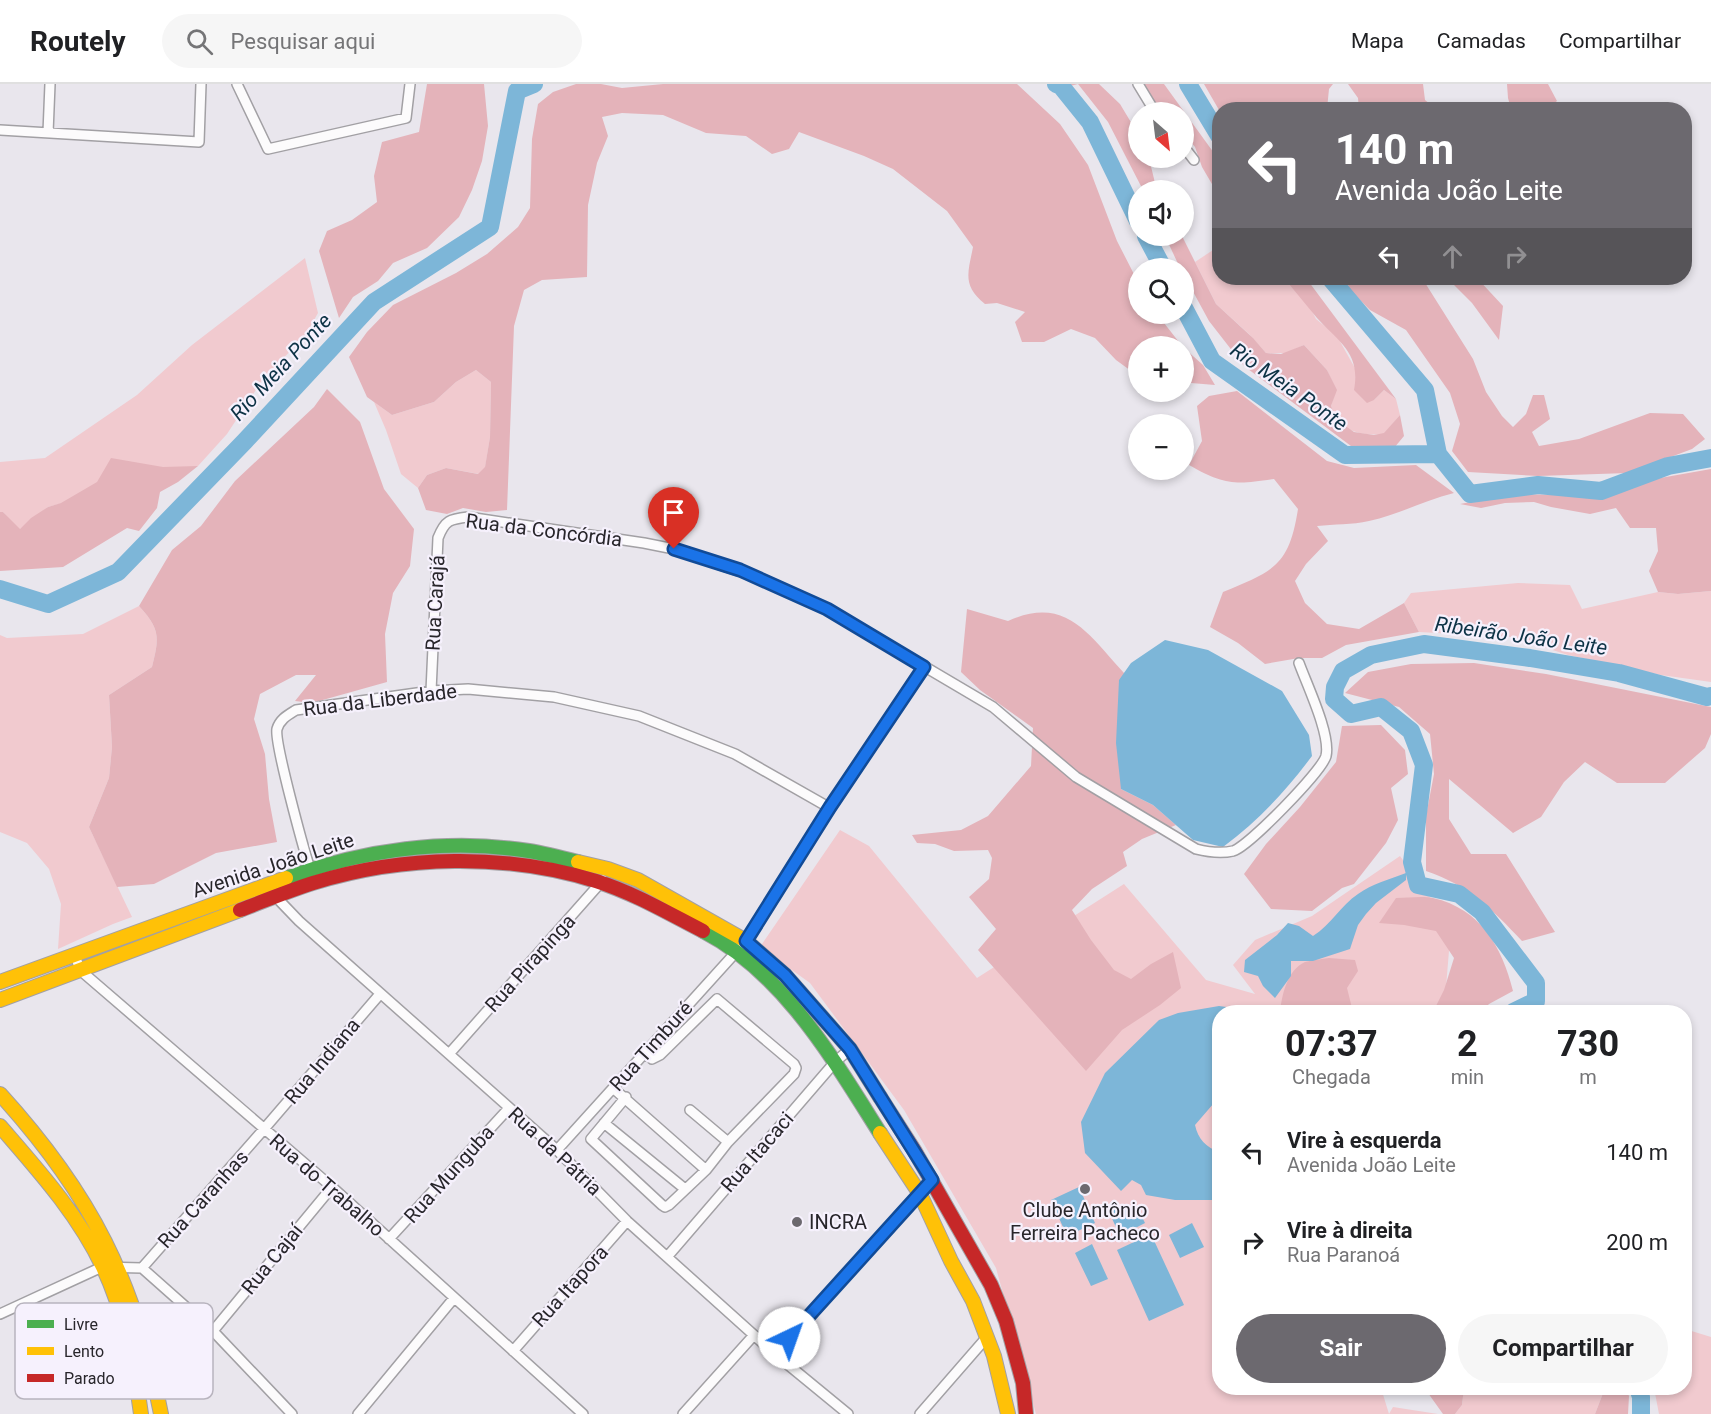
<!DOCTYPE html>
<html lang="pt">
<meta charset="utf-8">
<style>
:root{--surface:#fff;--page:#f6f6f6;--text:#202124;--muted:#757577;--line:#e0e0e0;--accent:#6c696f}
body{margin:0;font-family:Roboto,sans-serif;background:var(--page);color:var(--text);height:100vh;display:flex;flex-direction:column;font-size:22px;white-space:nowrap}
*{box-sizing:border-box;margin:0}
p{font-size:20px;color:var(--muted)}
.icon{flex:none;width:33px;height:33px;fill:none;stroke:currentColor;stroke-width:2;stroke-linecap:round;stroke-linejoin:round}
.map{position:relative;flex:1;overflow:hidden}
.panel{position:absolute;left:1212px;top:921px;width:480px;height:390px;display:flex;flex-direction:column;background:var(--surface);border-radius:24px;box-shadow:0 3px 9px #0003}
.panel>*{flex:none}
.hud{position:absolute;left:1212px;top:18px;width:480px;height:183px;border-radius:24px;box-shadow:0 3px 9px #0003;background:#6c696f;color:#fff;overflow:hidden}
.needle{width:39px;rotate:152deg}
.buttons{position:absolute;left:1128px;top:18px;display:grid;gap:12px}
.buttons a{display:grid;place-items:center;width:66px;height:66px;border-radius:50%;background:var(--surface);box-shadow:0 3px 9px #0003;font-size:30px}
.pin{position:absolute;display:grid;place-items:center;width:51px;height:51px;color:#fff;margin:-62px -26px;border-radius:50% 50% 50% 0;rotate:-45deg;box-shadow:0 0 6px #0007}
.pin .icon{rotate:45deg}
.me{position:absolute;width:66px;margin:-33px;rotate:42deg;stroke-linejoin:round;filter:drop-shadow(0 0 4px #0008)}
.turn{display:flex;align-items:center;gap:21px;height:126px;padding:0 24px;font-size:27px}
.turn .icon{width:78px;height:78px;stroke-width:2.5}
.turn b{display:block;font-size:42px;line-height:51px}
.lanes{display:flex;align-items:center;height:57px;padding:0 24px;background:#0003;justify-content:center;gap:30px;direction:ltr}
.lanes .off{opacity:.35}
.eta{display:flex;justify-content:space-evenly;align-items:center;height:102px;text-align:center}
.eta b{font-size:36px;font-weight:700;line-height:42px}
.cta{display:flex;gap:12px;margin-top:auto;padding:12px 24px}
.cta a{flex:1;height:69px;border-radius:36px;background:var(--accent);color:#fff;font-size:24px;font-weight:700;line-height:69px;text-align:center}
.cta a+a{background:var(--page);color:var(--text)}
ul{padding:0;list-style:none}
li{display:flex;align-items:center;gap:18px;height:90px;padding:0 24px}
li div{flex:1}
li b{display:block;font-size:22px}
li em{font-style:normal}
header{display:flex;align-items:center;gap:36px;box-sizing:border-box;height:84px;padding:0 30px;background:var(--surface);border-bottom:2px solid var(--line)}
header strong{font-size:28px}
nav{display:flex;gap:33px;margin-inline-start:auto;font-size:21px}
.search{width:420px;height:54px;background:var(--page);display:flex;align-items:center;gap:15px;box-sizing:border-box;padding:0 21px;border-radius:33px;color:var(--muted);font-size:22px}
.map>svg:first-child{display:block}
.green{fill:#f1cacf}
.forest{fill:#e4b3ba}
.water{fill:#7db6d8}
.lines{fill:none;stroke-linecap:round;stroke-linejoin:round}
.river{stroke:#7db6d8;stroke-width:18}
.street-casing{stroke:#a2a0a4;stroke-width:12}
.fast-casing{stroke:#a2a0a4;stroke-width:16}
.slow-casing{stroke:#a2a0a4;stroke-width:16}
.jam-casing{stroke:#a2a0a4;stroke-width:16}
.street{stroke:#fcfbfc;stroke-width:9}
.fast{stroke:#4caf50;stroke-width:14}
.slow{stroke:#ffc107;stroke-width:14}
.jam{stroke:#c62828;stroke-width:14}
.route-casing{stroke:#114b97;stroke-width:15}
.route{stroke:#1a73e8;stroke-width:10}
.poi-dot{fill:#6c696f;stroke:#f6f1fd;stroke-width:2}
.labels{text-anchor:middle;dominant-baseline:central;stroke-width:4.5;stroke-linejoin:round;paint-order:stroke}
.street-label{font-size:20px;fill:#28262b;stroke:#f6f1fd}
.poi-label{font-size:20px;fill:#28262b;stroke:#f6f1fd}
.water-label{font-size:21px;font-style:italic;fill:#0d3245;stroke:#f6f1fd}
.key{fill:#f6f1fd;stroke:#b8b4be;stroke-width:1.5}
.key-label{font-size:16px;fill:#28262b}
</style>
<header>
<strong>Routely</strong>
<div class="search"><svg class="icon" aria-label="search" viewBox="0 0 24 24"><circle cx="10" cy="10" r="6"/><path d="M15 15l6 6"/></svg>Pesquisar aqui</div>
<nav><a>Mapa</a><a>Camadas</a><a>Compartilhar</a></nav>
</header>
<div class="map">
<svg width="1711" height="1330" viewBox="0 0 1711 1330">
<rect width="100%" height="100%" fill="#e9e6ed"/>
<!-- green -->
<path class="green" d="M1219,162l1,32h67l25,33 4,8 21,17 19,34v9l18,21 10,-10 12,9 4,16 -16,19c-16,2 -37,-1 -47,-14 -3,-3 -4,-10 -6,-14l5,-16 -9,-20 -23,-25 -18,8h-20l-17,-19 -33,-30 -21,-42z
M305,174l13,55 -13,23 -42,43 -36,55 -29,32 -150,41 -29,23 -16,-18h-3v-50l45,-4 92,-63 55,-50z
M476,286l15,12 -1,55 -5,31 -6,6 -33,-6 -19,7 -9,13 -17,-14 -15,-44 -12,-28 18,13 42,-13 22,-20z
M1518,499l52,2 12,24 76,-17 20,2 33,-3v91l-50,-7 -93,-20 -56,-18 -93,-5 -15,-29 7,-10z
M139,522c22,24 20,32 13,61l-43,28 3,52 -3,31 -20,49 43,90 -19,7 -55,25 3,-45 -12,-35 -22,-26 -27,-11v-197l7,3 76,-4z
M840,746l29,16 108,132 147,-94 82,96 49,14 -22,-29 22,-25 57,-24 88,-60 51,70 -7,86h-224v376h161l8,26 4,-7 45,7h-402l-40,-146 -92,-158 -94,-127 -50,-36z
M1685,1245l26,8v77h-52l-5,-26h30z
M1464,1304h141l-10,26h-140l7,-9z"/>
<!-- forest -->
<path class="forest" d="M427,0h57l4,42 -6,35 -10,29 -13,27 -32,31 -34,15 -15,18 -25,16 -14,21 -20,-67 8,-20 25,-11 25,-18 -3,-26 8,-34 37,-10z
M576,0h25l21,4 41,-4h354l43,40 28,41 29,76 21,41v32h19l25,32h-44v30l-22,-16 -21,-22 -24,-9 -27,13h-22l-7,-20 10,-10 -28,-9 -12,1c-23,-19 -17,-31 -12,-57l-26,-36 -54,-42 -29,-13 -65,-24 -10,17 -17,5 -26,-18 -40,-3 -43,-18 -41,-2 -20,4 6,19 -11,27 -9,42 -1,72 -45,3 -18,10 -10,36 -7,184 -21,2 -23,-4 -16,6 -21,-4 -8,-22 9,-13 19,-7 32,6 7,-7 5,-30 1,-55 -15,-12 -20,12 -22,20 -42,13 -25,-18 -18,-40 18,-25 26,-27 63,-32 31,-19 31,-27 12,-19 2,-69 6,-35 15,-12z
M1061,0h38l21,20 18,30v24h11l6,25 4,7h-16l-35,-68 -30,-38 -8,2z
M1140,0h24l55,76v36l-17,-29 -7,-20 -11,-13v-22h-24z
M1204,0h129l-4,5 -2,20 -108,1z
M1348,0h75l2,16 11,9h-77l-1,-11z
M1507,0h41l9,17 -10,8h-36l-3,-11z
M1165,152h17l34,68 37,34 13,15 15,1 23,-9 23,25 10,20 -6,16 6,14 17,12 20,3 10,-2 16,-18 4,21 -15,18 -19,-6 -19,-2 -107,-80 -35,-45 -25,-46v-7h-4z
M1284,194h22l90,121 -12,-9 -10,10 -7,3 -13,-13c7,-37 -15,-48 -37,-72 -11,-13 -22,-27 -33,-40z
M1345,194h77l51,81 13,33 16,24 11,11 13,-13 7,-19h11l6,24 -18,13 7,14 40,-7 71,-26 33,1 22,25 -13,10 -64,24 -90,3 -70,-4 -16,-21 8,-27 -10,-31 -44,-63 -36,-20 -20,-20z
M1447,194h30l26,28 -4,34 -27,-37z
M1184,264l19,17 12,20 -24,-2 -7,2z
M327,305l33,33 24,67 30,40 -4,37 -17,27 -8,41 2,48 -75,21 -17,-2 21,-26h-20l-36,19 -6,25 11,35 4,45 8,43 -61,11 -62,31 -37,3 -28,-60 20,-49 3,-31 -3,-52 43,-28c7,-29 9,-37 -13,-61l33,-56 29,-24 34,-45 79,-74z
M1237,307l90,70 27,7 62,-3 38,28c-29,7 -56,22 -85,28 -17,4 -35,3 -52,5l11,15 -22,23 -11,17 10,22 22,21 32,5 45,-26 15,29 -73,13 -24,13h-23l-34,6 -27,-21 -28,-16 13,-35c51,-21 66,-26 75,-83l-24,-30c-39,6 -50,6 -85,-14l13,-24 -5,-35 12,-10z
M111,374l52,9 35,-1 -20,16 -18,10 -3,16 -18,23 -12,-3 -64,39 -63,4v-59h3l17,17 11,-11 17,-11 13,-4 36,-21z
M1711,385v122l-33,3 -20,-2 -9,-21 9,-20 -2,-23h-26l-14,-20 -26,6 -39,-7 -17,-5 -29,1 -24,5 -21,-4 54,-10 57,1 23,3 55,-18z
M967,525l41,12c58,-26 80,13 116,52l-3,116 32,16 23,20 -34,14 -19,13 4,14 -35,23 -20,21 19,30 23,30 17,9 20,-15 22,-12 8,36 -21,17 -38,25 -36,41 -108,-121 18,-21 -27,-32 20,-18 3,-21 -4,-8 -34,1 -19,-7 -18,-1 -5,-8 49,-5 27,-14 43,-50 2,-38 -53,-38 -19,-18z
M1474,579l72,11 165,33v27l-6,14 -40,35h-48l-32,-21 -21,20 -23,35 -28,16 -64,-54v40l22,35h35l49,78 -33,9c-30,-32 -54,-56 -96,-70v-55l8,-42 -4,-40 -31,-27 -54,-14 23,-21 43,-8z
M1381,641l24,25 3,24 -17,14 7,32 -12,23 -32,41 -12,4 -30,23 -41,-2 -27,-35 22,-30 34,-37 36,-45 6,-36z
M1396,814c12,0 26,-2 37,0 48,11 69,49 80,93l-24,13 -8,8h-48l11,-22 10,-32 -18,-27 -32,-6 -25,-2z
M1329,874l26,2 3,11 -11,17 6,24h-73c2,-17 7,-42 25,-50 7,-2 17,-3 24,-4z
M1405,1304h59l-2,17 -7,9h-12l-15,-21z
M1605,1304h20l4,8 -1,18h-33z"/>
<!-- water -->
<path class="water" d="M1165,556l43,10 74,41 27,44 3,21c-27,36 -54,65 -89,91l-30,-7 -40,-35 -32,-16 -5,-46 3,-63 12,-17z
M1406,789v7l-30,23 -10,11 -8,11 -8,24 -37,12h-22v15l-16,22 -12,-12 -5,-10 -14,-4 1,-12 32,-25 11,-12 11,3 14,10c18,-11 28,-31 45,-42 14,-10 32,-15 48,-21z
M1219,922l15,2 5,4h-19l-1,90 -5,1 -19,22c3,14 11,22 24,27v48h-44l-29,-5 -5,-10 -9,-5 -11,11 -36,-38 -4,-31 24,-49 54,-53 19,-7z
M1079,1103l16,36 -28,13 -16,-36z
M1113,1119l28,12 4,8 -25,13 -11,-24z
M1192,1139l12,24 -24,11 -11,-23z
M1151,1150l33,71 -35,16 -32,-71z
M1092,1160l16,35 -17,7 -16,-33z"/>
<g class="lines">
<!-- river -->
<path class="river" d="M1056,0l5,2 29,36 48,99
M1188,0l32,53
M1146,152l17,32
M1330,194l95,112 13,64 32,40 68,-9 63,6 67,-25 43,-8
M1184,224l28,53 133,94 93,-1
M0,505l48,15 70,-32 127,-131 129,-139 116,-75 27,-136 17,-7
M1513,928l23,-11v-18l-54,-71 -23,-18 -41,-9 -6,-23 12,-97 -13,-34 -30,-24 -30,7 -17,-15 1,-12 8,-16 28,-16 53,-11 106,14 89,15 88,24 4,-1
M1638,1304l3,9v17"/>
<defs>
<path id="street" d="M237,0l31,65 138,-31 4,-34
M1138,0l17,28
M0,46l199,12 2,-58
M48,49l2,-49
M1184,63l10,13
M431,607l7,-153c7,-18 12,-19 30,-21l176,26 30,6 88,30 65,30 166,98 83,70 120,72c12,3 24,5 37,2 15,-4 89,-80 93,-95 5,-21 -19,-71 -27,-93
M310,785c-6,-19 -36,-127 -33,-140 3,-10 11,-14 19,-19l135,-19 37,-2 86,8 85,19 96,38 95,54
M274,811l25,26 258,229 70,71 148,133 73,60
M75,871l5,15 252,217 251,227
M449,970l154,-174
M613,1004l93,82 22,-28 66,-68 2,-6 -2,-4 -77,-65 -57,56 -8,4 -7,-7
M626,1013l-35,42 71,66 3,2 4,-2 37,-35
M690,1026l38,32
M604,1039l81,66
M557,1066l189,-209 84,-133 94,-141
M389,1155l120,-131
M667,1173l168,-195 15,-13
M142,1184l122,-139 116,-135
M0,1230l102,-47 40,1 71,63 79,83
M213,1247l119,-144
M513,1267l114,-130
M775,1270l157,-174
M358,1330l96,-116
M683,1330l71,-79
M920,1330l67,-77"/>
<path id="fast" d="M286,794c77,-28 161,-40 243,-27 17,3 33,7 49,11
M703,847c81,42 130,128 177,202"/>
<path id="slow" d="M578,778l30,7 30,11 108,61 39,34 65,74 30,48
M0,898l286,-104
M0,916l240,-90
M0,1010c91,100 135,187 161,320
M0,1042c38,44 78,88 103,141 22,46 31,97 38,147
M880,1049l40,61 31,67 22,40 21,55 14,58"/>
<path id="jam" d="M240,826c24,-9 48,-19 73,-27 90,-28 193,-30 283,-2 38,12 72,32 107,50
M880,1013l34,53 77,135 15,36 17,62 3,31"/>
</defs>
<!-- street casing -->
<use href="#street" class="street-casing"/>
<!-- fast casing -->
<use href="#fast" class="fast-casing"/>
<!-- slow casing -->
<use href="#slow" class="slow-casing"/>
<!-- jam casing -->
<use href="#jam" class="jam-casing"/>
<!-- street -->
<use href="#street" class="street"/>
<!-- fast -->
<use href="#fast" class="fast"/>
<!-- slow -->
<use href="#slow" class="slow"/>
<!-- jam -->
<use href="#jam" class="jam"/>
</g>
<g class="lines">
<defs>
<path id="route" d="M674,465l66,21 87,39 97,58 -94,140 -84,134 39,34 65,74 82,131 -143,158"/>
</defs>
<!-- route casing -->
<use href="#route" class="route-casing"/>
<!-- route -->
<use href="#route" class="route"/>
</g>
<!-- markers -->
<g class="poi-dot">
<circle cx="1085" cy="1105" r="6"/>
<circle cx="797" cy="1138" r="6"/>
</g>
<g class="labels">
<!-- street labels -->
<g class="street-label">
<text transform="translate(544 446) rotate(7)">Rua da Concórdia</text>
<text transform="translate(435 519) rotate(-87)">Rua Carajá</text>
<text transform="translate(380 616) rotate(-7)">Rua da Liberdade</text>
<text transform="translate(273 781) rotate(-18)">Avenida João Leite</text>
<text transform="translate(530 879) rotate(-48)">Rua Pirapinga</text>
<text transform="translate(651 962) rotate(-48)">Rua Timburé</text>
<text transform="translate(322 977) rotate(-50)">Rua Indiana</text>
<text transform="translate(555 1067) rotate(43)">Rua da Pátria</text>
<text transform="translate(757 1068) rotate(-49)">Rua Itacaci</text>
<text transform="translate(449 1090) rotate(-48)">Rua Munguba</text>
<text transform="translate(327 1101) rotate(41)">Rua do Trabalho</text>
<text transform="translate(203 1115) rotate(-48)">Rua Caranhas</text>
<text transform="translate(272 1175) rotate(-51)">Rua Cajaí</text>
<text transform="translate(570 1202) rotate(-48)">Rua Itapora</text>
</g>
<!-- poi labels -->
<g class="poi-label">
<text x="1085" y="1126">Clube Antônio<tspan x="1085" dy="23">Ferreira Pacheco</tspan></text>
<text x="809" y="1138" text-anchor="start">INCRA</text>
</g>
<!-- water labels -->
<g class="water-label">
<text transform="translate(281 283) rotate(-47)">Rio Meia Ponte</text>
<text transform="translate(1289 303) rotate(35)">Rio Meia Ponte</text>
<text transform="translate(1521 552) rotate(8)">Ribeirão João Leite</text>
</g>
</g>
<!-- legend -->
<rect x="15" y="1219" width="198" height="96" rx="9" class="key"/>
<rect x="27" y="1236" width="27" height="8" fill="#4caf50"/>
<rect x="27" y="1263" width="27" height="8" fill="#ffc107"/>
<rect x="27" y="1290" width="27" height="8" fill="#c62828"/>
<g class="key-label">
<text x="64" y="1246">Livre</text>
<text x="64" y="1273">Lento</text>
<text x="64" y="1300">Parado</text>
</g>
</svg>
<div class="buttons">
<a><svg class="needle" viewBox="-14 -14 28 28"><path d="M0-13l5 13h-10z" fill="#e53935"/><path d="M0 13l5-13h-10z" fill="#757577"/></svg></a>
<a><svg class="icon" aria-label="sound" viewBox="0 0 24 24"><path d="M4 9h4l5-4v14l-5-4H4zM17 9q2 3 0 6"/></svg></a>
<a><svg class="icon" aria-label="search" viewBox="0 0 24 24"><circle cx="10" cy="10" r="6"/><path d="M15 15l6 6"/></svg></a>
<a>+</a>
<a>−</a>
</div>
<div class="pin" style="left:674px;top:465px;background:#d93025"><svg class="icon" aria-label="arrive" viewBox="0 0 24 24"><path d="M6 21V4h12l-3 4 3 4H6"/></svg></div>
<svg class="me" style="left:789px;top:1254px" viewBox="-20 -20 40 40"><circle r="19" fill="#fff"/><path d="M0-13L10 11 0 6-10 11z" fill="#1a73e8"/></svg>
<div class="hud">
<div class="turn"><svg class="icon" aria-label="left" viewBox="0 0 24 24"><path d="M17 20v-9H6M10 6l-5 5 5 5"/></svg><div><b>140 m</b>Avenida João Leite</div></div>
<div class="lanes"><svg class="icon" aria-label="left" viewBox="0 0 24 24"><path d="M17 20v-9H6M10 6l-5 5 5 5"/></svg><svg class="icon off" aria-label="ahead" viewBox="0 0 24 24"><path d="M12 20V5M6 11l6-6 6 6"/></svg><svg class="icon off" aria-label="right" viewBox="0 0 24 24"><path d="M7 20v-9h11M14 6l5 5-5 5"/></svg></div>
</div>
<section class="panel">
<div class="eta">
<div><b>07:37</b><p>Chegada</p></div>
<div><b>2</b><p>min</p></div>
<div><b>730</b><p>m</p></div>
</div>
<ul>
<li><svg class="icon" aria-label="left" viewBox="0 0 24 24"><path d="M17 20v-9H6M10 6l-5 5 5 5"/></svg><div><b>Vire à esquerda</b><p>Avenida João Leite</p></div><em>140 m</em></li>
<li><svg class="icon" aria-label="right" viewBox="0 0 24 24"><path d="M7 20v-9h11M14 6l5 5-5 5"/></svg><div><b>Vire à direita</b><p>Rua Paranoá</p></div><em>200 m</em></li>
</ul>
<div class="cta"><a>Sair</a><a>Compartilhar</a></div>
</section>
</div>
